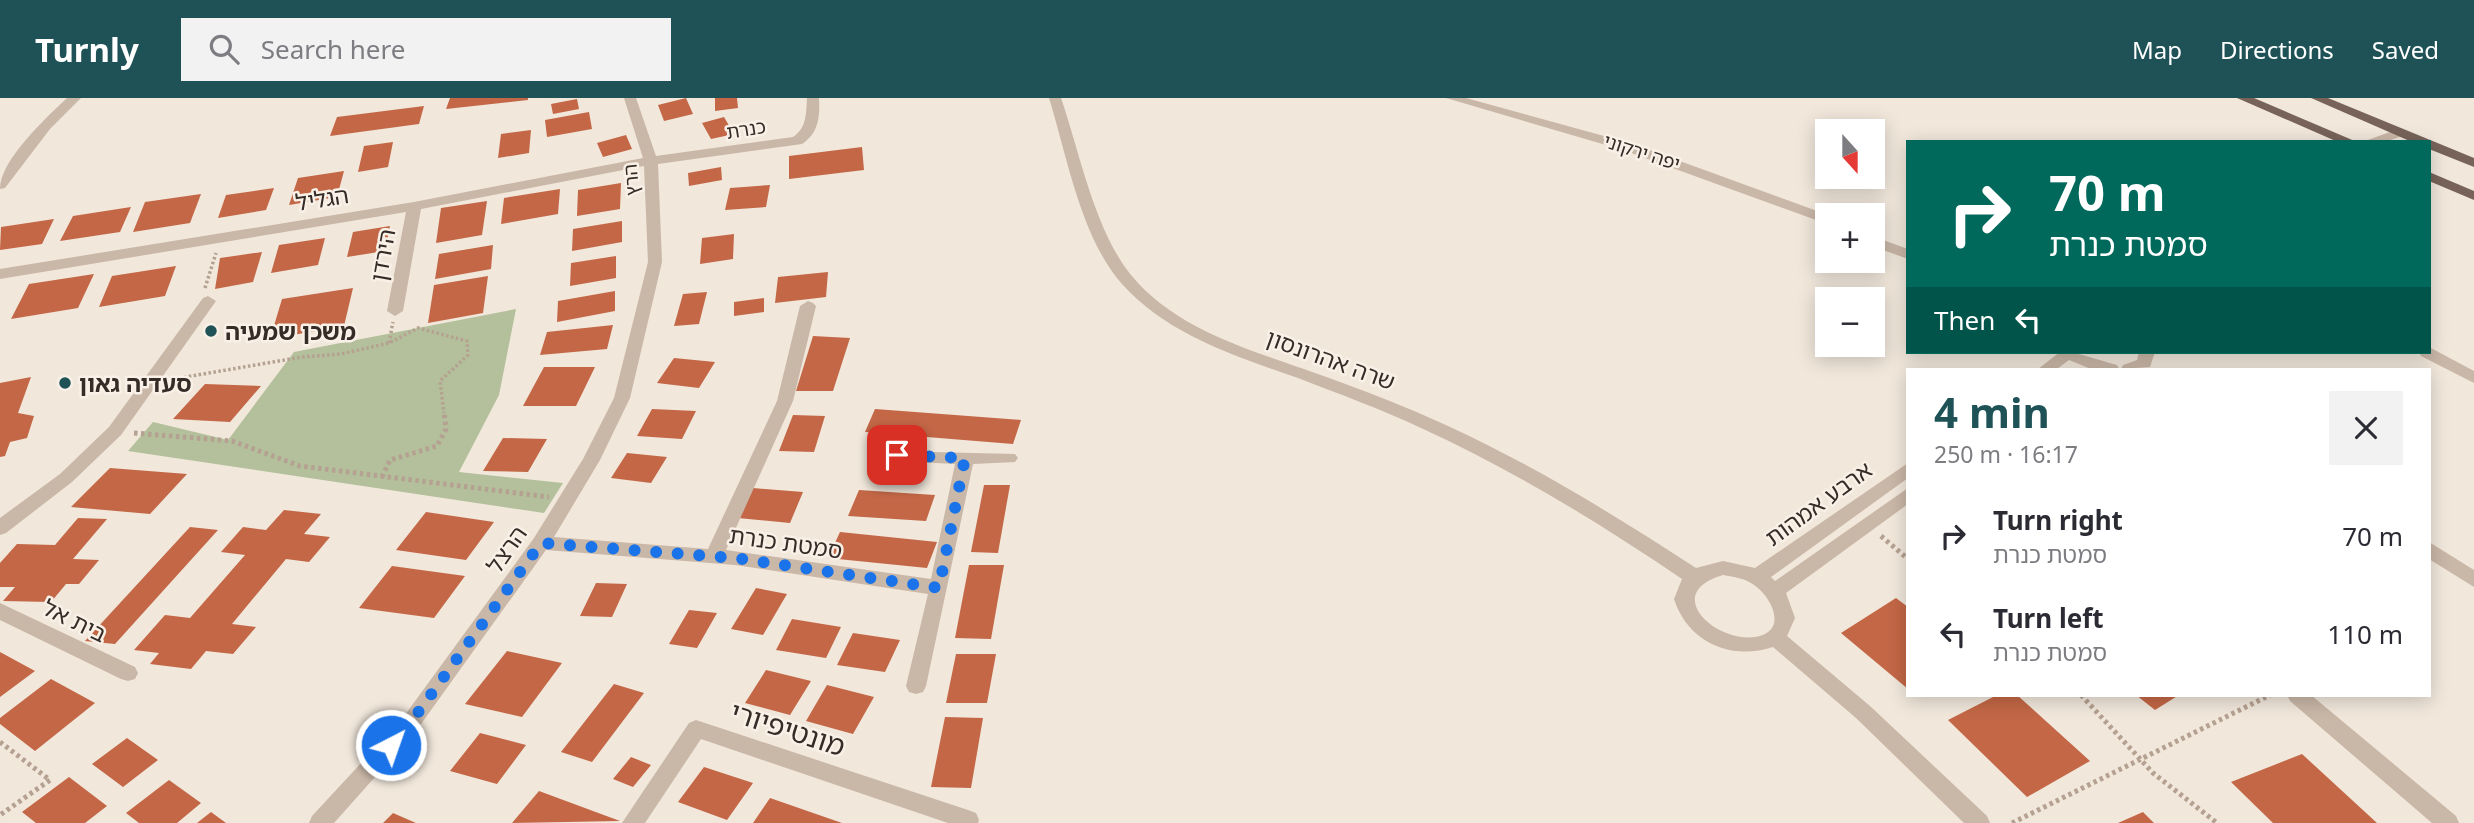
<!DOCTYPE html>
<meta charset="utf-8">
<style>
:root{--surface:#fff;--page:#f2f2f3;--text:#2b2b33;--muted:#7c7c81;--accent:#1e5256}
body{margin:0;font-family:"Noto Sans","Noto Sans Hebrew",sans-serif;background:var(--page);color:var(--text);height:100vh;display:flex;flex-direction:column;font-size:26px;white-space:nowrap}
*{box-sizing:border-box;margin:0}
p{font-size:23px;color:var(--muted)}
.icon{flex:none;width:38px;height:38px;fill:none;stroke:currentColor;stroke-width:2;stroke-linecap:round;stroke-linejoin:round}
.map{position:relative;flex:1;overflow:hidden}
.sheet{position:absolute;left:1906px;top:270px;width:525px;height:329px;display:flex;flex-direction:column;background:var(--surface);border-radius:0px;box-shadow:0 4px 18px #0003}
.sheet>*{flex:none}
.top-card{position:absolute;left:1906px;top:42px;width:525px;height:214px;border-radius:0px;box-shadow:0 4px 18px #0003;background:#00695c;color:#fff;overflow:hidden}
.needle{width:46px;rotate:159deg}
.buttons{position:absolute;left:1815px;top:21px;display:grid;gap:14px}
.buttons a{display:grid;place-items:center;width:70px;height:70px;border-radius:0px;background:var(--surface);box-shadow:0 4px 18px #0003;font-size:35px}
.pin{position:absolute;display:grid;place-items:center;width:60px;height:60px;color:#fff;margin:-30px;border-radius:14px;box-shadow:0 4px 10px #0006}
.me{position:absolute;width:77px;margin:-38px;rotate:41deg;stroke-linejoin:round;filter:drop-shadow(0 0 5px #0008)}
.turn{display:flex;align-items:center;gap:24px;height:147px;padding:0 28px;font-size:32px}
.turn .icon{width:91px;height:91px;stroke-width:2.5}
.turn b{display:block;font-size:49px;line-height:60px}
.then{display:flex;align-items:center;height:66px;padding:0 28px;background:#0003;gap:14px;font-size:26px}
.round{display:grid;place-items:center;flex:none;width:74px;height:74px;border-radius:0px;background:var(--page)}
.overview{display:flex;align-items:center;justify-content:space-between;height:119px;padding:0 28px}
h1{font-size:42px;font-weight:700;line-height:52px;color:var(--accent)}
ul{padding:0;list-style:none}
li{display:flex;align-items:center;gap:21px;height:98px;padding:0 28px}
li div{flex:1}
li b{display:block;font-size:26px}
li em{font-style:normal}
header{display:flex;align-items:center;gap:42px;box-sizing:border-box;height:98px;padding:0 35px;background:var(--accent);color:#fff}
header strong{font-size:33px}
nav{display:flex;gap:38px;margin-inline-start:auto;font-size:24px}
.search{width:490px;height:63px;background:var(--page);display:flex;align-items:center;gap:18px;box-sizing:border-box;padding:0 24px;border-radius:0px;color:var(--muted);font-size:26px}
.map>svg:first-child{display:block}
.green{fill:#b3c09b}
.building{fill:#c36746}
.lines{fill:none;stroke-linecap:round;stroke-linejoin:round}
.path-far1{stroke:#b5a191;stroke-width:3.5;stroke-dasharray:2.5 2.5;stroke-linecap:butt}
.path{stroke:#b5a191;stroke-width:5;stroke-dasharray:3.5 3.5;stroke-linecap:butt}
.minor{fill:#c9b7a7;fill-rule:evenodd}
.major{fill:#776359;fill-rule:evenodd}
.route{stroke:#1a73e8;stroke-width:12;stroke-dasharray:0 21.6}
.poi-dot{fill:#1e5256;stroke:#f9f1e7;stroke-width:2.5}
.labels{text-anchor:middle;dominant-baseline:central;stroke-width:5;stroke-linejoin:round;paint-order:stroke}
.far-street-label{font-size:19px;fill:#352c27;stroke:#f9f1e7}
.street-label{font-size:23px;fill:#352c27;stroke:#f9f1e7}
.poi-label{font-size:23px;font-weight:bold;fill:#352c27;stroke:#f9f1e7;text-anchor:start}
.near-street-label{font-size:28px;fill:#352c27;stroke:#f9f1e7}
</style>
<header>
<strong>Turnly</strong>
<div class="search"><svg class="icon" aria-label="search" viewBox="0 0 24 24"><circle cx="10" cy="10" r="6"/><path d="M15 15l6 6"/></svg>Search here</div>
<nav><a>Map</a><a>Directions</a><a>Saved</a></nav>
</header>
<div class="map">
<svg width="2474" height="725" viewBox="0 0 2474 725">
<rect width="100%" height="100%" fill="#f1e7db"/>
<!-- green -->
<path class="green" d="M516,211l-17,86 -40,77 104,11 -19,30 -416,-62 25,-29 75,18 66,-88z"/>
<!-- building -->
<path class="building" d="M450,0h78v2l-82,9z
M686,0l7,16 -29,7 -6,-16z
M715,0h22l1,10 -23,3z
M577,1l2,10 -26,5 -2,-10z
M424,8l-5,18 -89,12 7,-19z
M589,14l3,17 -45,8 -2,-17z
M724,19l10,17 -23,5 -9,-16z
M531,32l-2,23 -31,5 3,-24z
M626,37l6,14 -29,8 -6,-14z
M393,44l-5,25 -30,5 6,-26z
M862,49l2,23 -75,9v-23z
M721,69l1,13 -33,6 -1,-13z
M344,73l-7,26 -48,8 9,-27z
M621,85l-1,26 -43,7 1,-26z
M770,87l-4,22 -41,3 5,-22z
M274,90l-8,22 -48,8 8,-23z
M560,91l-2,25 -57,10 3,-26z
M201,96l-11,29 -57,9 12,-30z
M487,103l-5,34 -46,8 5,-35z
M131,109l-11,25 -60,9 13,-25z
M54,121l-12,25 -42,6 1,-23z
M622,123v21l-50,9 1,-22z
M390,128l-5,25 -38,6 6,-25z
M734,136l-1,25 -33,5 2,-26z
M325,140l-7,27 -47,8 8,-28z
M493,147l-2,24 -56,10 4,-25z
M262,154l-9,30 -38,7 5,-31z
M616,158v22l-46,8 1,-23z
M176,168l-11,30 -66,11 13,-31z
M828,174l-2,25 -51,6 3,-26z
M94,176l-16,34 -67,11 18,-35z
M488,178l-5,37 -55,10 6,-38z
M353,190l-9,38 -74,13 12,-40z
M615,193v20l-58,11 1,-21z
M707,194l-8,32 -25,2 9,-32z
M764,200v14l-30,4v-14z
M613,227l-6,24 -67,6 7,-23z
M813,238l37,2 -17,53h-37z
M674,260l41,4 -16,26 -42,-5z
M544,269h51l-19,39h-53z
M31,279l-13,36 16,3 -7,22 -17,4 -5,14 -5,1v-74z
M205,286l56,2 -31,36 -57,-3z
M652,311l44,2 -14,28 -45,-3z
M875,311l146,11 -8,24 -148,-12z
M793,317l32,1 -11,36 -35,-1z
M503,340l44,1 -19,33 -45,-1z
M627,355l40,4 -16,26 -40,-5z
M110,370l77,6 -37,40 -79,-7z
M984,387h26l-12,68 -27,-1z
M753,390l50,4 -13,31 -52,-5z
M859,392l76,5 -9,26 -78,-5z
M284,412l37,4 -17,20 26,3 -21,25 -23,-3 -54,65 24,3 -23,27 -27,-3 -15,18 -41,-5 9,-11 -25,-3 31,-35 25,3 55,-63 -24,-3 22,-25 23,3z
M426,414l68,10 -28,38 -70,-10z
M78,420l29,1 -34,40 26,1 -20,24h-13l-15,18 -48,-1 12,-14h-15v-24l17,-19 38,1z
M190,429l28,3 -103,114 -30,-3z
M840,434l97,10 -10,26 -99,-10z
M969,467h35l-13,74 -36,-1z
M392,468l73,10 -31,42 -75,-10z
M596,485l31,1 -15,33 -32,-1z
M756,490l31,6 -24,41 -32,-6z
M1896,500l12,9v82l-67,-56z
M689,512l28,3 -20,35 -28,-4z
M792,521l49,8 -15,31 -50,-8z
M853,535l47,7 -15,32 -48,-7z
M507,553l55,12 -40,54 -57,-13z
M0,554l35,19 -35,26z
M956,556h40l-9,49h-41z
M766,572l45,11 -21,34 -45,-12z
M51,581l44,24 -60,48 -35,-27v-6z
M614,586l30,9 -52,69 -31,-10z
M827,587l47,12 -21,37 -47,-13z
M1997,597h20l73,66 -63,36 -79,-77z
M2136,597h43l-24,15z
M945,619l38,1 -12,70 -40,-1z
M480,635l46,12 -29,39 -47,-13z
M127,640l31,22 -35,27 -31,-23z
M2302,656l75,69h-104l-42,-41z
M631,659l20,8 -18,22 -20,-8z
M704,669l49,16 -26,37 -49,-18z
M69,679l38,29 -22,17h-49l-14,-11z
M169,682l32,23 -24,20h-38l-13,-10z
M539,693l81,30 -108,2z
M770,700l72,25h-89z
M211,714l15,11h-29z
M2143,714l11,11h-36z
M393,715l23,10h-33z"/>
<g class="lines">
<!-- path-far1 -->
<path class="path-far1" d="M205,190l11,-35
M389,245l4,-21
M174,281l128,-22 39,-3 48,-11 29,-15 49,13 1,14 -28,26 4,32"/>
<!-- path -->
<path class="path" d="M134,335l98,8 68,25 249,31
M382,379l8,-17 47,-14 9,-17 -2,-18
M1881,438l27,23
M2081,597l72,78 64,50
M0,644l50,38 -50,35
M2012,725l258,-128"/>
<!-- minor -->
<path class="minor" d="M67,0h14l-31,31 -45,59 -5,1c0,-29 46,-71 67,-91z
M624,0h12l20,58 137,-19c14,-9 13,-24 14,-39h12c1,18 0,35 -17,46l-144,20 4,98 -32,136 -30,62 -46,77 154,12 69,-148 23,-95 8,-5 5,2 3,3 -23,95 -67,149 205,29 24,-115 -58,-3 -6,-2 -3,-4 3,-4 124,3 3,4 -3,4 -42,2 -47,222 -3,6 -7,2 -7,-2 -3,-6 22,-92 -193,-29 -189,-15 -130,181 -82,92h-25l3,-7 90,-97 132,-181 49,-79 31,-61 34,-136 -4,-96 -223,43 -18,102 -8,5 -8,-5 19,-99 -406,67v-10l414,-67 229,-44z
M1049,0h12c19,55 33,131 70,177 45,55 120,75 184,98 45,16 90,33 133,53 87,40 168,90 248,142l27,-7 32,7 153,-105v15l-137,99 4,4 133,-93v16l-122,89 9,25 -8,18 83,70 117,110 3,7h-26l-108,-105 -83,-71c-43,14 -85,-5 -99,-48l8,-20c-84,-57 -169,-109 -261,-151 -40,-19 -82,-34 -123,-50 -63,-22 -130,-43 -176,-94 -41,-46 -55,-128 -73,-186zM1723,477c11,2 22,3 31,10 18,12 35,47 1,52 -40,6 -94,-44 -32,-62z
M1446,0h20l167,46 195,71 -1,9 -204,-74z
M2401,30l7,4 -2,3 -22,7h-22z
M1872,138l36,13v10l-36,-13z
M208,198l8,5 -95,134 -49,47 -66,51 -6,2v-17l60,-44 49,-47 94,-129z
M2429,249l45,24v12l-53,-27 -2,-4h10z
M2060,254c20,0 37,8 57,13l2,4h-28l-22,-9 -12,9h-19z
M2139,254h16l-5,15 -29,2 2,-4 14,-5z
M2429,444l45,28v17l-45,-28z
M0,505l135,64 3,6 -3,6 -7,2 -7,-2 -121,-59z
M2287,597h24l145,121 3,7h-27l-142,-122z
M696,622l272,90 8,3 3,7 -1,3h-30l-247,-84 -56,84h-23l67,-100z"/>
<!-- major -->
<path class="major" d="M2237,0h17l103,44h-19z
M2311,0h17l146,60v9l-45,-18v-7h-17z
M2429,74l45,19v9l-45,-19z"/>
</g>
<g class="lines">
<!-- route -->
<path class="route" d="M391,647l18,-20 132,-182 194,15 204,30 26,-130 -68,-3"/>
</g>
<!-- markers -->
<g class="poi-dot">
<circle cx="211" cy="233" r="7"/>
<circle cx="65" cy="285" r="7"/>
</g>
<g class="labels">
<!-- far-street labels -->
<g class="far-street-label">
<text transform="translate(746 31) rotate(-9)">כנרת</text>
<text transform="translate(1642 54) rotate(18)">יפה ירקוני</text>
<text transform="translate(631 82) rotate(-95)">הרץ</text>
</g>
<!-- street labels -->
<g class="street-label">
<text transform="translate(322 100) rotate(-9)">הגליל</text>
<text transform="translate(382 157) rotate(-80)">הירדן</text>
<text transform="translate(1331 261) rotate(20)">שרה אהרונסון</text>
<text transform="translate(1818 405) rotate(-36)">ארבע אמהות</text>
<text transform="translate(786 444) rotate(8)">סמטת כנרת</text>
<text transform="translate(506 451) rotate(-55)">הרצל</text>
<text transform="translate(75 522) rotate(26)">בית אל</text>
</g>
<!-- poi labels -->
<g class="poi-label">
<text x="225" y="233">משכן שמעיה</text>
<text x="79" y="285">סעדיה גאון</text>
</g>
<!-- near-street labels -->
<g class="near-street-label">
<text transform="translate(788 630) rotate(18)">מונטיפיורי</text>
</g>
</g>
</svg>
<div class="buttons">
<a><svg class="needle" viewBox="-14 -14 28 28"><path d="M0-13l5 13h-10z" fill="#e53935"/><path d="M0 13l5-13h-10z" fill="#7c7c81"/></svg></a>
<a>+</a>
<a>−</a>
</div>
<div class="pin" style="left:897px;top:357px;background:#d93025"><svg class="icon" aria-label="arrive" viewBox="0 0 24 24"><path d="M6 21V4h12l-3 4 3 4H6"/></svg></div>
<svg class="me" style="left:391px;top:647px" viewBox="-20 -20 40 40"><circle r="17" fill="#1a73e8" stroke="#fff" stroke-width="3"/><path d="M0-11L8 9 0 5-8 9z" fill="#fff"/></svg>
<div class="top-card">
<div class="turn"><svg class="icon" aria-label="right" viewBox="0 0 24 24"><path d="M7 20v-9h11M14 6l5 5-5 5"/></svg><div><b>70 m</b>סמטת כנרת</div></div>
<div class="then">Then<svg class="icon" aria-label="left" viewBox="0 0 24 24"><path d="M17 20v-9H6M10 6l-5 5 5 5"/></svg></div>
</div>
<section class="sheet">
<div class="overview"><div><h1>4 min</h1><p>250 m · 16:17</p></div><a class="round"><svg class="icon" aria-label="close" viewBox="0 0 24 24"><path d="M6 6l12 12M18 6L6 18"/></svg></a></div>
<ul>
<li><svg class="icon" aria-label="right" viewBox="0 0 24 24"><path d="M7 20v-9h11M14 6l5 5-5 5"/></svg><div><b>Turn right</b><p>סמטת כנרת</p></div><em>70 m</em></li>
<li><svg class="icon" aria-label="left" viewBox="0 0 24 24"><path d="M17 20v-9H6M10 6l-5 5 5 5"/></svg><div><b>Turn left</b><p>סמטת כנרת</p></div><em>110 m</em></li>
</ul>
</section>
</div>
